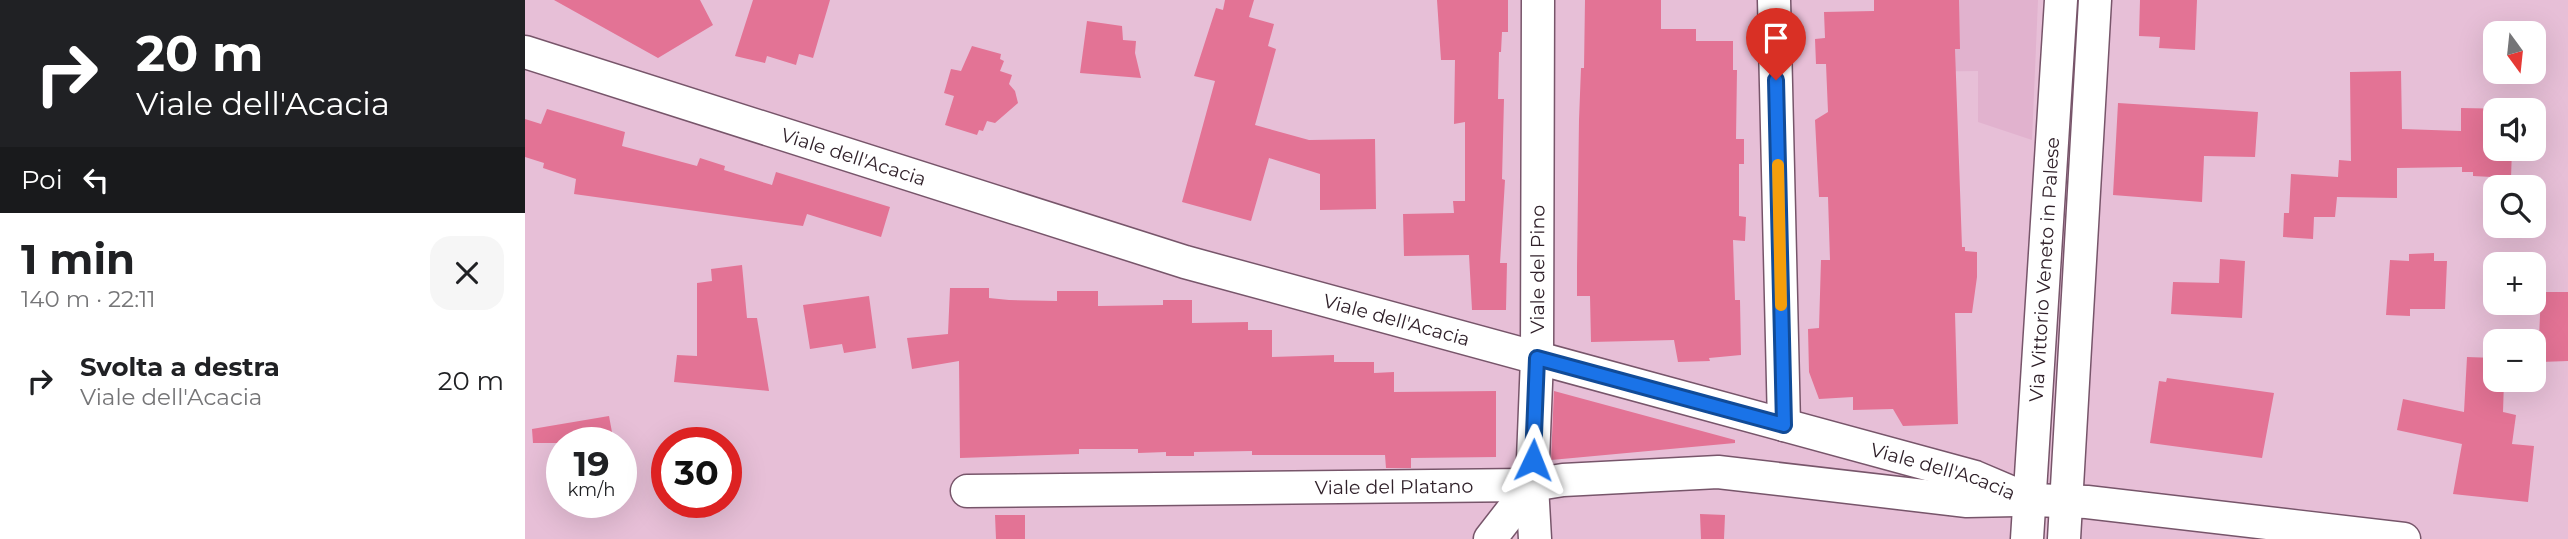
<!DOCTYPE html>
<html lang="it">
<meta charset="utf-8">
<style>
:root{--surface:#fff;--page:#f6f6f6;--text:#202124;--muted:#757577}
body{margin:0;font-family:Montserrat,sans-serif;background:var(--page);color:var(--text);height:100vh;display:flex;flex-direction:column;font-size:26px;white-space:nowrap}
*{box-sizing:border-box;margin:0}
p{font-size:23px;color:var(--muted)}
.icon{flex:none;width:38px;height:38px;fill:none;stroke:currentColor;stroke-width:2;stroke-linecap:round;stroke-linejoin:round}
.map{position:relative;flex:1;overflow:hidden}
.side{display:flex;flex-direction:column;background:var(--surface);width:525px}
.side>*{flex:none}
.guide{background:#202124;color:#fff;overflow:hidden}
.needle{width:46px;rotate:165deg}
.controls{position:absolute;left:1958px;top:21px;display:grid;gap:14px}
.controls a{display:grid;place-items:center;width:63px;height:63px;border-radius:14px;background:var(--surface);box-shadow:0 7px 28px #0002;font-size:35px}
.speed{position:absolute;left:21px;top:427px;display:flex;gap:14px;font-size:35px;font-weight:700;text-align:center}
.speed>*{display:grid;place-content:center;width:91px;height:91px;border-radius:50%;background:var(--surface);box-shadow:0 7px 28px #0002;line-height:1}
.speed small{font-size:18px;font-weight:400}
.speed .limit{border:10px solid #d22;background:#fff;color:#111}
.pin{position:absolute;display:grid;place-items:center;width:60px;height:60px;color:#fff;margin:-72px -30px;border-radius:50% 50% 50% 0;rotate:-45deg;box-shadow:0 0 7px #0007}
.pin .icon{rotate:45deg}
.me{position:absolute;width:77px;margin:-38px;rotate:2deg;stroke-linejoin:round;filter:drop-shadow(0 0 5px #0008)}
.turn{display:flex;align-items:center;gap:24px;height:147px;padding:0 21px;font-size:32px}
.turn .icon{width:91px;height:91px;stroke-width:2.5}
.turn b{display:block;font-size:49px;line-height:60px}
.then{display:flex;align-items:center;height:66px;padding:0 21px;background:#0003;gap:14px;font-size:26px}
.round{display:grid;place-items:center;flex:none;width:74px;height:74px;border-radius:21px;background:var(--page)}
.headline{display:flex;align-items:center;justify-content:space-between;height:119px;padding:0 21px}
h1{font-size:42px;font-weight:700;line-height:52px}
ul{padding:0;list-style:none}
li{display:flex;align-items:center;gap:21px;height:98px;padding:0 21px}
li div{flex:1}
li b{display:block;font-size:26px}
li em{font-style:normal}
main{display:flex;flex:1;min-height:0}
.map>svg:first-child{display:block}
.built{fill:#e1b2ce}
.building{fill:#e37395}
.lines{fill:none;stroke-linecap:round;stroke-linejoin:round}
.minor-casing{stroke:#77556a;stroke-width:35}
.minor{stroke:#fff;stroke-width:32}
.route-casing{stroke:#114b97;stroke-width:18}
.route{stroke:#1a73e8;stroke-width:12}
.slow{stroke:#f59e0b;stroke-width:12}
.labels{text-anchor:middle;dominant-baseline:central;stroke-width:7;stroke-linejoin:round;paint-order:stroke}
.street-label{font-size:19px;fill:#30212a;stroke:#f4cce4}
</style>
<main>
<section class="side">
<div class="guide">
<div class="turn"><svg class="icon" aria-label="right" viewBox="0 0 24 24"><path d="M7 20v-9h11M14 6l5 5-5 5"/></svg><div><b>20 m</b>Viale dell'Acacia</div></div>
<div class="then">Poi<svg class="icon" aria-label="left" viewBox="0 0 24 24"><path d="M17 20v-9H6M10 6l-5 5 5 5"/></svg></div>
</div>
<div class="headline"><div><h1>1 min</h1><p>140 m · 22:11</p></div><a class="round"><svg class="icon" aria-label="close" viewBox="0 0 24 24"><path d="M6 6l12 12M18 6L6 18"/></svg></a></div>
<ul>
<li><svg class="icon" aria-label="right" viewBox="0 0 24 24"><path d="M7 20v-9h11M14 6l5 5-5 5"/></svg><div><b>Svolta a destra</b><p>Viale dell'Acacia</p></div><em>20 m</em></li>
</ul>
</section>
<div class="map">
<svg width="2043" height="539" viewBox="0 0 2043 539">
<rect width="100%" height="100%" fill="#e7bfd7"/>
<!-- built -->
<path class="built" d="M1370,0h143l-6,140 -54,-18v-51l-81,1z"/>
<!-- building -->
<path class="building" d="M29,0h146l13,25 -55,33z
M228,0h77l-17,58 -14,-4 -3,11 -29,-9 -2,7 -30,-7z
M700,0h29l-5,17 25,7 -6,22 8,3 -21,76 54,15 66,-1 1,70 -56,1v-36l-51,-16 -18,63 -69,-19 33,-121 -21,-5 22,-68 7,2z
M912,0h71v32h-6l-1,20h-2l-1,47h6l-2,80 3,1 -5,83h7l-1,47h-34l-3,-55 -65,1 -1,-42 51,-1 -1,-12h12v-79l-11,2 1,-64h-14z
M1060,0h76v29h35v12h37v29h4l-1,69h8v25h-5v52l7,1 -1,24 -12,-1 2,60h5l1,55 -32,3 1,3 -32,1 -4,-22 -83,2 -1,-46h-13v-29l2,-147 2,-52h3z
M1349,0h85l1,49h-5l7,198h3v4l12,1v25l-5,36h-17l3,111 -55,2 -10,-17 -40,1v-13l-34,2 -10,-27 -1,-43 11,-1 2,-68h9l-2,-63h-9l-4,-77 13,-8 -2,-48h-10l-1,-25 10,-1 -1,-26 50,-1z
M1615,0h57l-2,50 -36,-2 1,-11 -21,-1z
M562,21l35,5 1,14 13,1 -1,12 6,25 -61,-5z
M447,46l29,8 -1,5 4,2 -4,10 12,4 -3,9 6,7 3,12 -23,20 -8,-2 -4,10 -4,-1 -2,5 -32,-10 9,-29 -10,-3 7,-24 10,2z
M1876,71l1,58 59,2v-23l52,1 -18,1v39h17l-1,29 -38,-2v-4h-11v-5l-65,1v30l-60,-1 -2,20h-21l-1,22 -30,-2 1,-24h5l2,-39 47,3 1,-17 12,1 -1,-89z
M1593,103l140,9 -3,45 -51,-1 -2,46 -89,-7z
M22,109l78,23 -3,14 75,20 3,-8 25,8 -1,4 48,15 4,-13 114,35 -9,30 -74,-23 -4,12 -229,-32 2,-15 -33,-11 1,-5 -19,-6v-38l16,5z
M1909,253v8h13l-2,48h-35v7l-24,-1 4,-55 19,1v-7z
M1695,259l25,2 -3,57 -71,-4 2,-32 46,1z
M217,265l5,53h10l12,73 -95,-9 3,-27 20,1v-73l15,-2 -1,-12z
M425,288h39v10l20,2 48,1v-10h41v15l65,-1v-5h29v23l56,-1v8h24v27l62,-2v7h40v11l20,-1v20l102,-1v66l-85,1v10h-25l-1,-13h-133v-4l-58,1v4h-28v-4l-28,1v-4h-59v5l-119,4 -1,-97 -47,8 -5,-31 41,-4z
M2016,292h27v69l-30,1z
M344,296l7,52 -32,5 -2,-9 -32,5 -7,-44z
M1942,357l28,1v22h9l-1,32 13,3 -4,29 22,2 -6,56 -75,-8 9,-50 -65,-14 6,-31 61,13z
M1642,378l107,15 -12,65 -112,-15 9,-62 7,1z
M1029,391l181,49v3l-184,17z
M84,416l5,27h-81l-1,-14z
M1175,514l25,1 -1,24h-23z
M470,515h30v24h-29z"/>
<g class="lines">
<defs>
<g id="minor">
<path d="M1249,0l10,425"/>
<path id="s1" d="M0,52l660,210 790,215 54,23 58,2 317,37"/>
<path id="s2" d="M442,491l565,-6 31,-5 155,-8 249,29 50,-1"/>
<path d="M965,539l42,-54"/>
<path id="s3" d="M1010,539l-3,-54 5,-127 1,-358"/>
<path id="s4" d="M1502,539l34,-539"/>
<path d="M1539,539l31,-539"/>
</g>
</defs>
<!-- minor casing -->
<use href="#minor" class="minor-casing"/>
<!-- minor -->
<use href="#minor" class="minor"/>
</g>
<g class="lines">
<defs>
<path id="route" d="M1008,460l4,-102 247,67 -8,-345"/>
</defs>
<!-- route casing -->
<use href="#route" class="route-casing"/>
<!-- route -->
<use href="#route" class="route"/>
<!-- slow -->
<path class="slow" d="M1253,165l3,140"/>
</g>
<g class="labels">
<!-- street labels -->
<g class="street-label">
<text stroke="none"><textPath href="#s1" startOffset="345">Viale dell'Acacia</textPath></text>
<text stroke="none"><textPath href="#s4" startOffset="270">Via Vittorio Veneto in Palese</textPath></text>
<text stroke="none"><textPath href="#s3" startOffset="270">Viale del Pino</textPath></text>
<text stroke="none"><textPath href="#s1" startOffset="912">Viale dell'Acacia</textPath></text>
<text stroke="none"><textPath href="#s1" startOffset="1479">Viale dell'Acacia</textPath></text>
<text stroke="none"><textPath href="#s2" startOffset="427">Viale del Platano</textPath></text>
</g>
</g>
</svg>
<div class="controls">
<a><svg class="needle" viewBox="-14 -14 28 28"><path d="M0-13l5 13h-10z" fill="#e53935"/><path d="M0 13l5-13h-10z" fill="#757577"/></svg></a>
<a><svg class="icon" aria-label="sound" viewBox="0 0 24 24"><path d="M4 9h4l5-4v14l-5-4H4zM17 9q2 3 0 6"/></svg></a>
<a><svg class="icon" aria-label="search" viewBox="0 0 24 24"><circle cx="10" cy="10" r="6"/><path d="M15 15l6 6"/></svg></a>
<a>+</a>
<a>−</a>
</div>
<div class="speed"><div>19<small>km/h</small></div><div class="limit">30</div></div>
<div class="pin" style="left:1251px;top:80px;background:#d93025"><svg class="icon" aria-label="arrive" viewBox="0 0 24 24"><path d="M6 21V4h12l-3 4 3 4H6"/></svg></div>
<svg class="me" style="left:1008px;top:460px" viewBox="-20 -20 40 40"><path d="M0-17L14 15 0 8-14 15z" fill="#1a73e8" stroke="#fff" stroke-width="4"/></svg>
</div>
</main>
